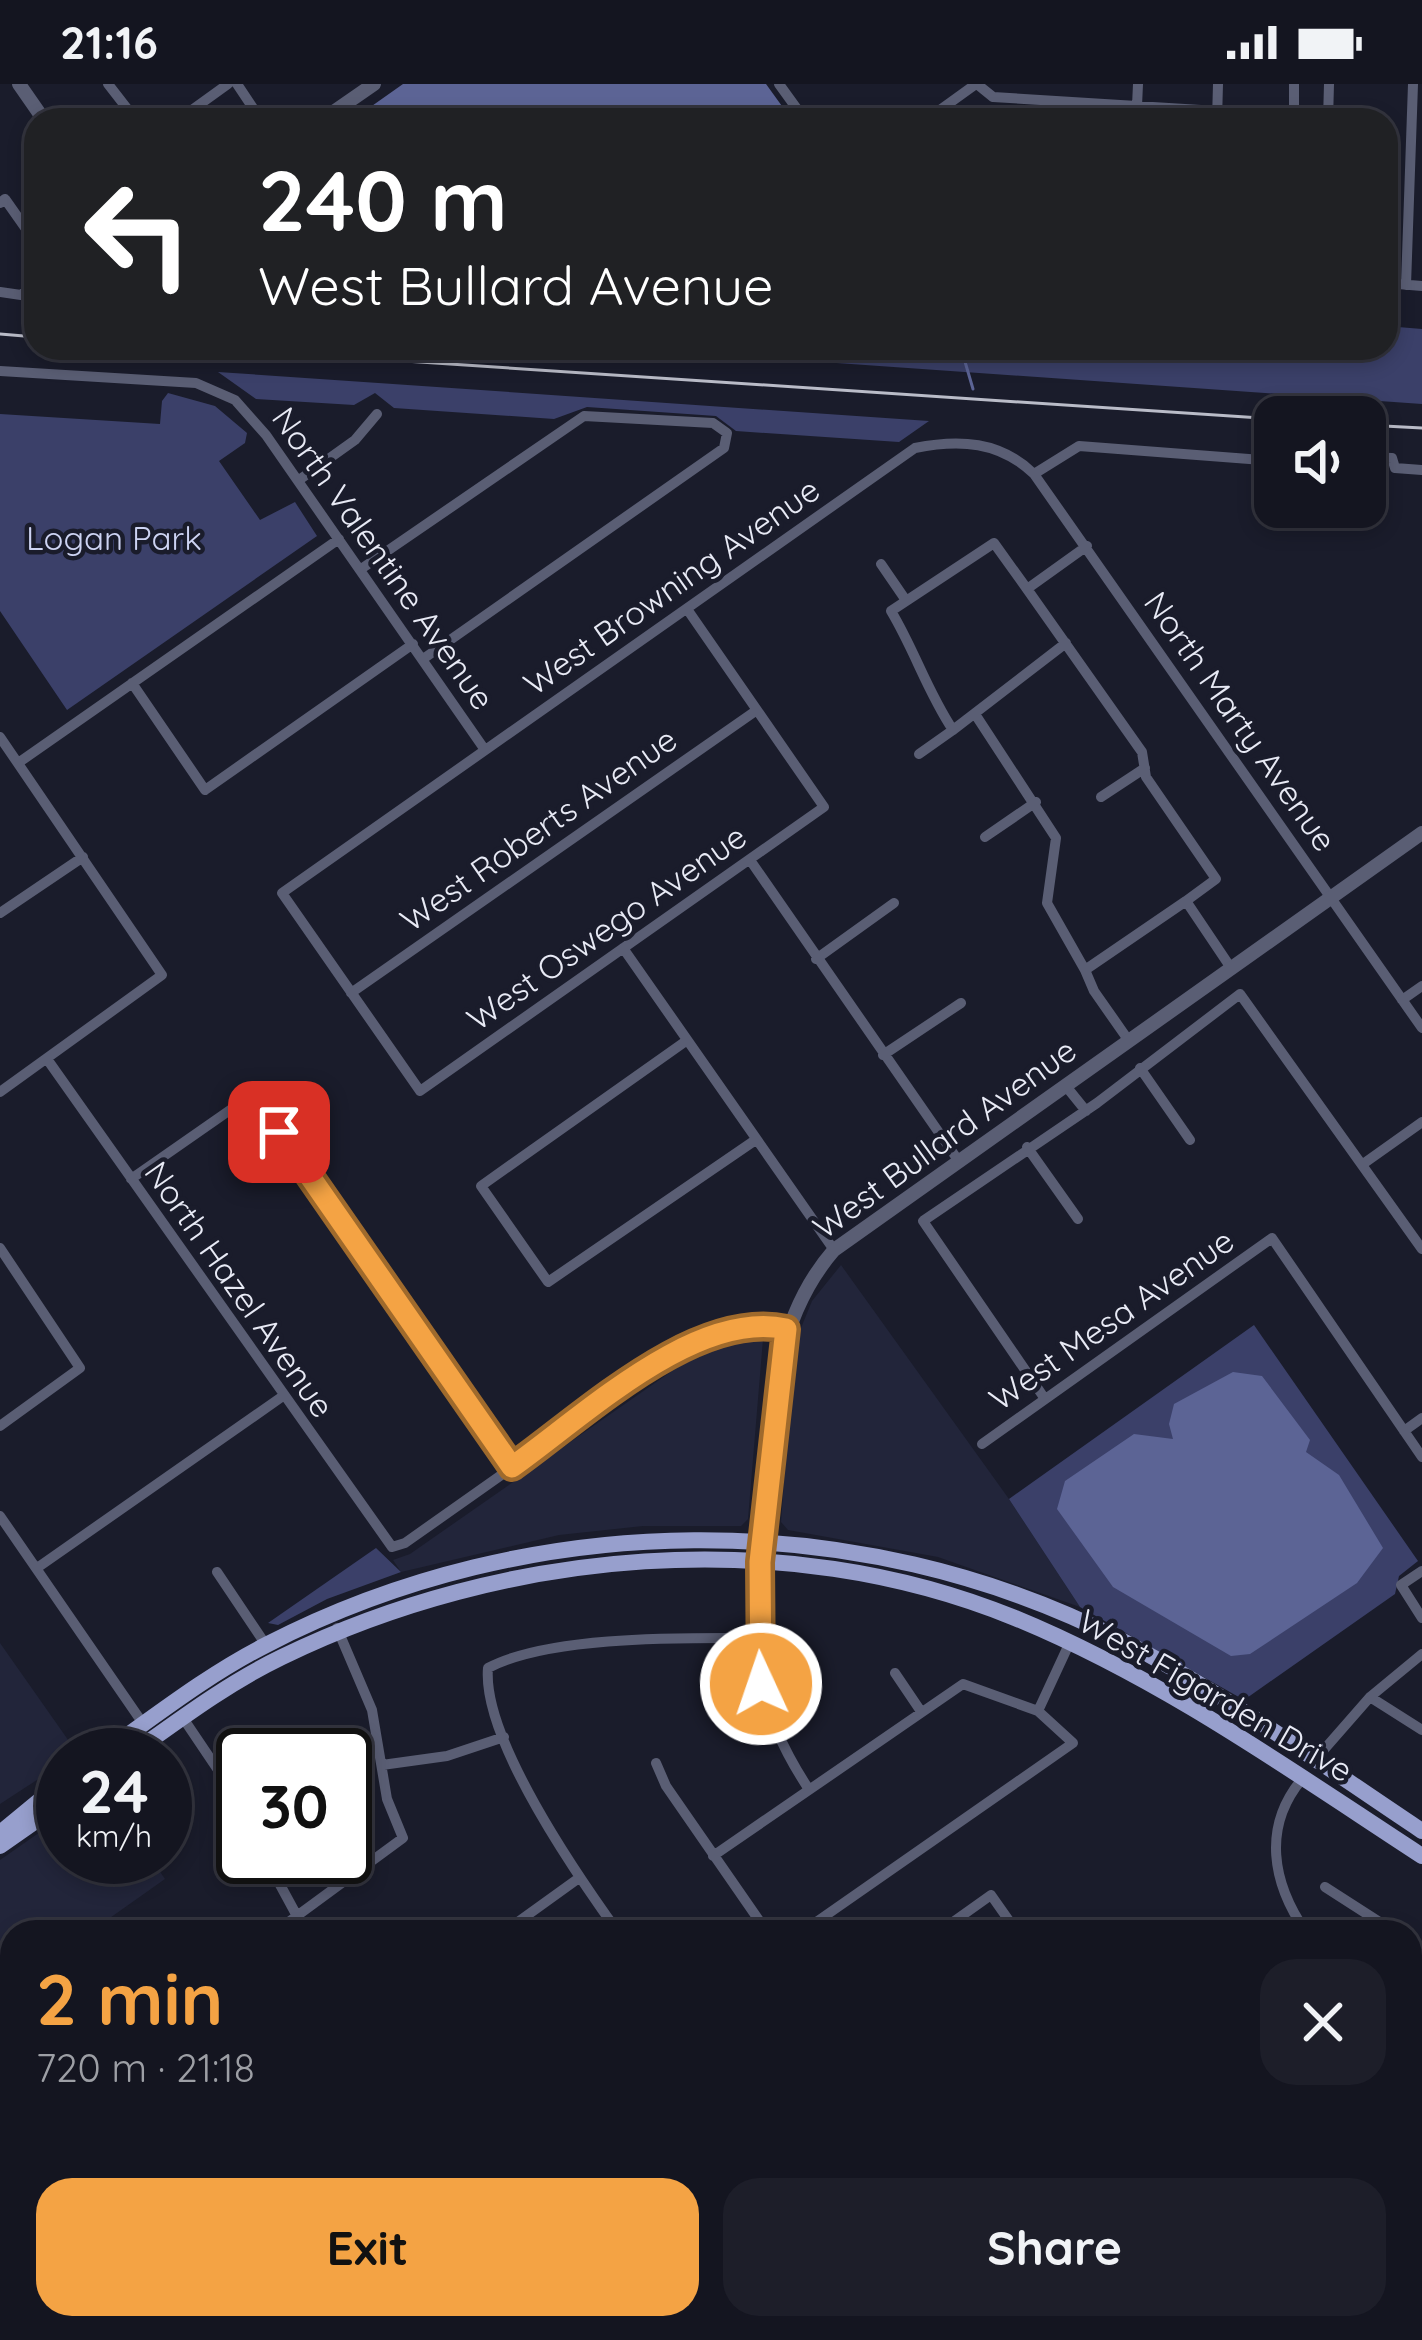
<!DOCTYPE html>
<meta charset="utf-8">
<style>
:root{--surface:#141520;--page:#1d1e29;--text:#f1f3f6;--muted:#9d9fa5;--line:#33343e;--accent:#f4a344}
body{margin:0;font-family:Quicksand,sans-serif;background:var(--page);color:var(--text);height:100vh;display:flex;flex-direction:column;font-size:45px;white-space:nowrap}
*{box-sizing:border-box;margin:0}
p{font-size:39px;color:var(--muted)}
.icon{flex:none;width:66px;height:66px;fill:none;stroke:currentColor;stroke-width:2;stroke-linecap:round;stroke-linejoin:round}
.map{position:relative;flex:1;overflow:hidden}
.drawer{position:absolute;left:0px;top:1836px;width:1422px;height:420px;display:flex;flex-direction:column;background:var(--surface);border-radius:36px 36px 0 0;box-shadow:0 6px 18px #0003,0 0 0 3px var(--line)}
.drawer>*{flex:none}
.hud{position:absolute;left:24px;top:24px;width:1374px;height:252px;border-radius:36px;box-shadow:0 6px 18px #0003,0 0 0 3px var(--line);background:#202124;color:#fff;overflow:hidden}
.fabs{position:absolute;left:1254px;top:312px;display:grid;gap:24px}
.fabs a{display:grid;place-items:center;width:132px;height:132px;border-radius:24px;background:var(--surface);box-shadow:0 6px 18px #0003,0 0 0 3px var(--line);font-size:60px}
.speed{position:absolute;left:36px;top:1644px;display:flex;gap:24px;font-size:60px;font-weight:700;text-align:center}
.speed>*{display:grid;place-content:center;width:156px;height:156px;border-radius:50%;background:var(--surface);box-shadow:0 6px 18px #0003,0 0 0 3px var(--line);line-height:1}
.speed small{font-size:30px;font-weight:400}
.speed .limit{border:6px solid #111;border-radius:18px;background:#fff;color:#111}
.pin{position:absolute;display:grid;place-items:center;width:102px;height:102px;color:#fff;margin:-51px;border-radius:24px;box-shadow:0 6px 18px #0006}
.me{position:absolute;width:132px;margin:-66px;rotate:357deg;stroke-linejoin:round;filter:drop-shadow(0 0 9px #0008)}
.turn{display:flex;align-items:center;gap:42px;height:252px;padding:0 36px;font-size:54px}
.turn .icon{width:156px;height:156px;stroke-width:2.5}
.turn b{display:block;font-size:84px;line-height:102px}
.round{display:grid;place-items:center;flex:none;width:126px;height:126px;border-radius:36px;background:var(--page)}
.summary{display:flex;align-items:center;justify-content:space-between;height:204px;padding:0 36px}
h1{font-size:72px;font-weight:700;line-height:90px;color:var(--accent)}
.action{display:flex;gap:24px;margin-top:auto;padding:24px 36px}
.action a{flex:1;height:138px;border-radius:36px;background:var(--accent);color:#111;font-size:48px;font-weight:700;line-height:138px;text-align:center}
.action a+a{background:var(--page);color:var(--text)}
.status{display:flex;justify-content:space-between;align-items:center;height:84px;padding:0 60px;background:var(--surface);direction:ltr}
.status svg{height:33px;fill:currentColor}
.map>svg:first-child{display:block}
.built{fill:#22253a}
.green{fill:#3b4069}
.water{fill:#5c6495}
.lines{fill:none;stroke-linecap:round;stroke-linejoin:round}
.stream{stroke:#5c6495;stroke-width:3}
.minor{stroke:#5a5e74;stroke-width:10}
.tertiary{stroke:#5a5e74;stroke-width:14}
.secondary{stroke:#7c83a6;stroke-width:15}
.primary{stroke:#979fcd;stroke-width:16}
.rail{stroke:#babcc8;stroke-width:3}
.route-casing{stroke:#9f6a2c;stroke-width:30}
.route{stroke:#f4a344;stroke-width:21}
.labels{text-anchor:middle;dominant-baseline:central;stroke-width:9;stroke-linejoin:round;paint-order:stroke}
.park-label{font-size:33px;fill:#cdd3f2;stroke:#1a1c2b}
.street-label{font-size:33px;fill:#e8eaf5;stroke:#1a1c2b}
</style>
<div class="status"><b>21:16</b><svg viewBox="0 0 49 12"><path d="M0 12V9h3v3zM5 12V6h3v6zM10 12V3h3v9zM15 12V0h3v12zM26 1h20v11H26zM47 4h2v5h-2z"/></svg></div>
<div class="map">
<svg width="1422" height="2256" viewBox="0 0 1422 2256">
<rect width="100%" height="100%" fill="#1a1c2b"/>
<!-- built -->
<path class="built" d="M841,1181l168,234 71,108 -142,-50 -150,-27 -7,-8 13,-177 18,-44z
M763,1255l-15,180 -7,7h-98l-84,9 -158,37 -8,-12 17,-6 285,-199 35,-15z
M0,1559l78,111 -15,1v8l-63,41z
M63,1732v41h87l15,22 -75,53h-78v55l-12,8v-135z"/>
<!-- green -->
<path class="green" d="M1386,242l36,3v75l-670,-47 20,-9h614z
M218,288l711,49 -30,21 -163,-11 -20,-15 -129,-9 -33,12 -160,-11 -19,-15 -21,12 -98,-6z
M168,309l47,13 32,27 -2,10 -26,18 41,59 35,-18 22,34 -250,174 -67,-99v-197l160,10 2,-23z
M1254,1241l164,236 -19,15 -4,18 -151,106 -164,-93 -71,-108z
M376,1464l25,24 -74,27 -49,26 -10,-2z"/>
<!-- water -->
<path class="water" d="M403,0h363l26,36h-440z
M1233,1288l29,4 48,64 -4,12 33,23 44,73 -26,35 -107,71 -19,2 -118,-69 -56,-78 8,-28 69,-47 39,5 -4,-15 5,-20z"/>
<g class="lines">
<!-- stream -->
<path class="stream" d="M961,264l12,41"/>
<!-- minor -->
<path class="minor" d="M108,0l28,36
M237,0l24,36
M779,0l26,36
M977,0l16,13 224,14
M1137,22l1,-22
M178,36l50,-36
M926,36l50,-36
M1217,36l1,-36
M1294,36v-36
M1328,36l1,-36
M0,119l5,-4 31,44
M1386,199l36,3
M1406,201l7,-201
M0,208l21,3 15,-10
M0,287l196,12 39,17 31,35 219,315
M1365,373l27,1 3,10 27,2
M1034,390l45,-28 196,15
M299,396l56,-40 22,-26
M1087,462l-60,43 115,163 4,25 70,102 -30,22 45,67
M881,480l24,35
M361,485l223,-153 129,7 14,10 -3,15 -301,211
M1027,505l-33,-46 -103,68c24,40 36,80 62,119l113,-87
M687,525l137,198 -404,284 -138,-198 633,-445c44,-9 85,-7 119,26l388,554
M132,599l73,107 208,-146
M975,630l81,124 -9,65 38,67 101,-69
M0,653l162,238 -162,117
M919,670l34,-24
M18,679l321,-224
M1101,713l44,-29
M985,753l51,-35
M750,776l208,300
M0,829l83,-56
M623,864l211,302
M816,875l78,-56
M1085,886l9,21 35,50
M351,909l406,-283
M1402,916l20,-14
M686,957l-205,145 67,96 206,-141
M883,971l78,-52
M47,975l345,488 13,-4 279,-197 44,-19 58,2
M1140,984l50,72
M1065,1001l21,26
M1027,1063l51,72
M1363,1080l59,-42
M131,1095l122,-85 259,373
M0,1164l80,120 -80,58
M1045,1315l-122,-178 174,-118 143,-109 182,255
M1404,1347l18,-13
M982,1360l290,-206 150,219
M0,1432l144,209
M760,1478c-4,96 -6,143 48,226
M37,1484l246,-172
M1422,1487l-21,14 21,33
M217,1488l49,73
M895,1589l25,37
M1370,1613l52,33
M1038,1627l32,-69
M183,1634l60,89
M1314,1677l56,-64 52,-43
M656,1679l10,23 101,146
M382,1681l65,-9 57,-19
M1302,1695c-40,48 -30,104 4,153
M713,1772l250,-172 75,27 35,32 -271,189
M265,1773l32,59
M1325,1803l70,45
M275,1848l128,-94 -16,-39 -15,-89 -35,-82
M504,1848l75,-54
M618,1848c-41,-57 -136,-194 -130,-264 62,-33 198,-30 269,-30
M939,1848l52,-37 26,37
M1410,1861l12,15
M1410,1999l12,18
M0,2217l12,-8
M219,2244l8,12
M756,2244l9,12
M1129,2244l9,12
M1296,2244l8,12
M337,2256l17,-12
M567,2256l17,-12"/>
<!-- tertiary -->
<path class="tertiary" d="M19,0l25,36
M322,36l52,-36
M761,1468c11,-105 0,-218 73,-302l588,-417
M1410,2240l12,-9
M1387,2256l17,-12"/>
<!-- secondary -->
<path class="secondary" d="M0,2082l12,18
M0,2117l12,17
M102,2244l10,12"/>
<!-- primary -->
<path class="primary" d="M100,1671c54,-38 107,-80 166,-110 265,-137 591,-141 857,-4 104,54 201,125 299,190
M130,1671c49,-35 98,-72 152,-98 222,-108 501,-134 733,-39 146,60 275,152 407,238
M0,1749l62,-51
M0,1762l63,-44"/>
<!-- rail -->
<path class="rail" d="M0,250l36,3
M209,264l1066,71
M1365,341l57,3"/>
</g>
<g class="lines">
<defs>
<path id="route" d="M279,1048l233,335c72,-51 184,-158 274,-138l-26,233 1,122"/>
</defs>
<!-- route casing -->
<use href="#route" class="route-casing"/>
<!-- route -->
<use href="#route" class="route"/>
</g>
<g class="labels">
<!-- park labels -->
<g class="park-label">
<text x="114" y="453">Logan Park</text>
</g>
<!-- street labels -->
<g class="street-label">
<text transform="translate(384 474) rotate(55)">North Valentine Avenue</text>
<text transform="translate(671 502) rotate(-35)">West Browning Avenue</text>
<text transform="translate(1241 637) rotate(55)">North Marty Avenue</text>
<text transform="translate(538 745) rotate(-35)">West Roberts Avenue</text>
<text transform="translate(606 843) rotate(-35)">West Oswego Avenue</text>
<text transform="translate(944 1054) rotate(-36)">West Bullard Avenue</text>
<text transform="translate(240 1205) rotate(55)">North Hazel Avenue</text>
<text transform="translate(1111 1235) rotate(-35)">West Mesa Avenue</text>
<text transform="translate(1216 1611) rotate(30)">West Figarden Drive</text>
</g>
</g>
</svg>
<div class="fabs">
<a><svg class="icon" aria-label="sound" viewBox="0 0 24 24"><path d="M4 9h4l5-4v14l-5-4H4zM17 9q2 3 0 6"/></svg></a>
</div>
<div class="speed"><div>24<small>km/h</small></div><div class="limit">30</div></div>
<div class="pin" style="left:279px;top:1048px;background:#d93025"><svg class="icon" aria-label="arrive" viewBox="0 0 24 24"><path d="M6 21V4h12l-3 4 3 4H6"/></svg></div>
<svg class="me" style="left:761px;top:1600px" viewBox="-20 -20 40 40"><circle r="17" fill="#f4a344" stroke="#fff" stroke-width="3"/><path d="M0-11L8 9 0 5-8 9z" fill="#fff"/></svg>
<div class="hud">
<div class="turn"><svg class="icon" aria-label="left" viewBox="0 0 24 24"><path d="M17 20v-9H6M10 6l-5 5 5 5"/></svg><div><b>240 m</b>West Bullard Avenue</div></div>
</div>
<section class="drawer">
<div class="summary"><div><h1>2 min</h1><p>720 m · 21:18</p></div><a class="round"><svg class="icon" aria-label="close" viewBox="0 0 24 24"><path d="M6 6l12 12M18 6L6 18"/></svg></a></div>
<div class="action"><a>Exit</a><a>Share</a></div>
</section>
</div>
